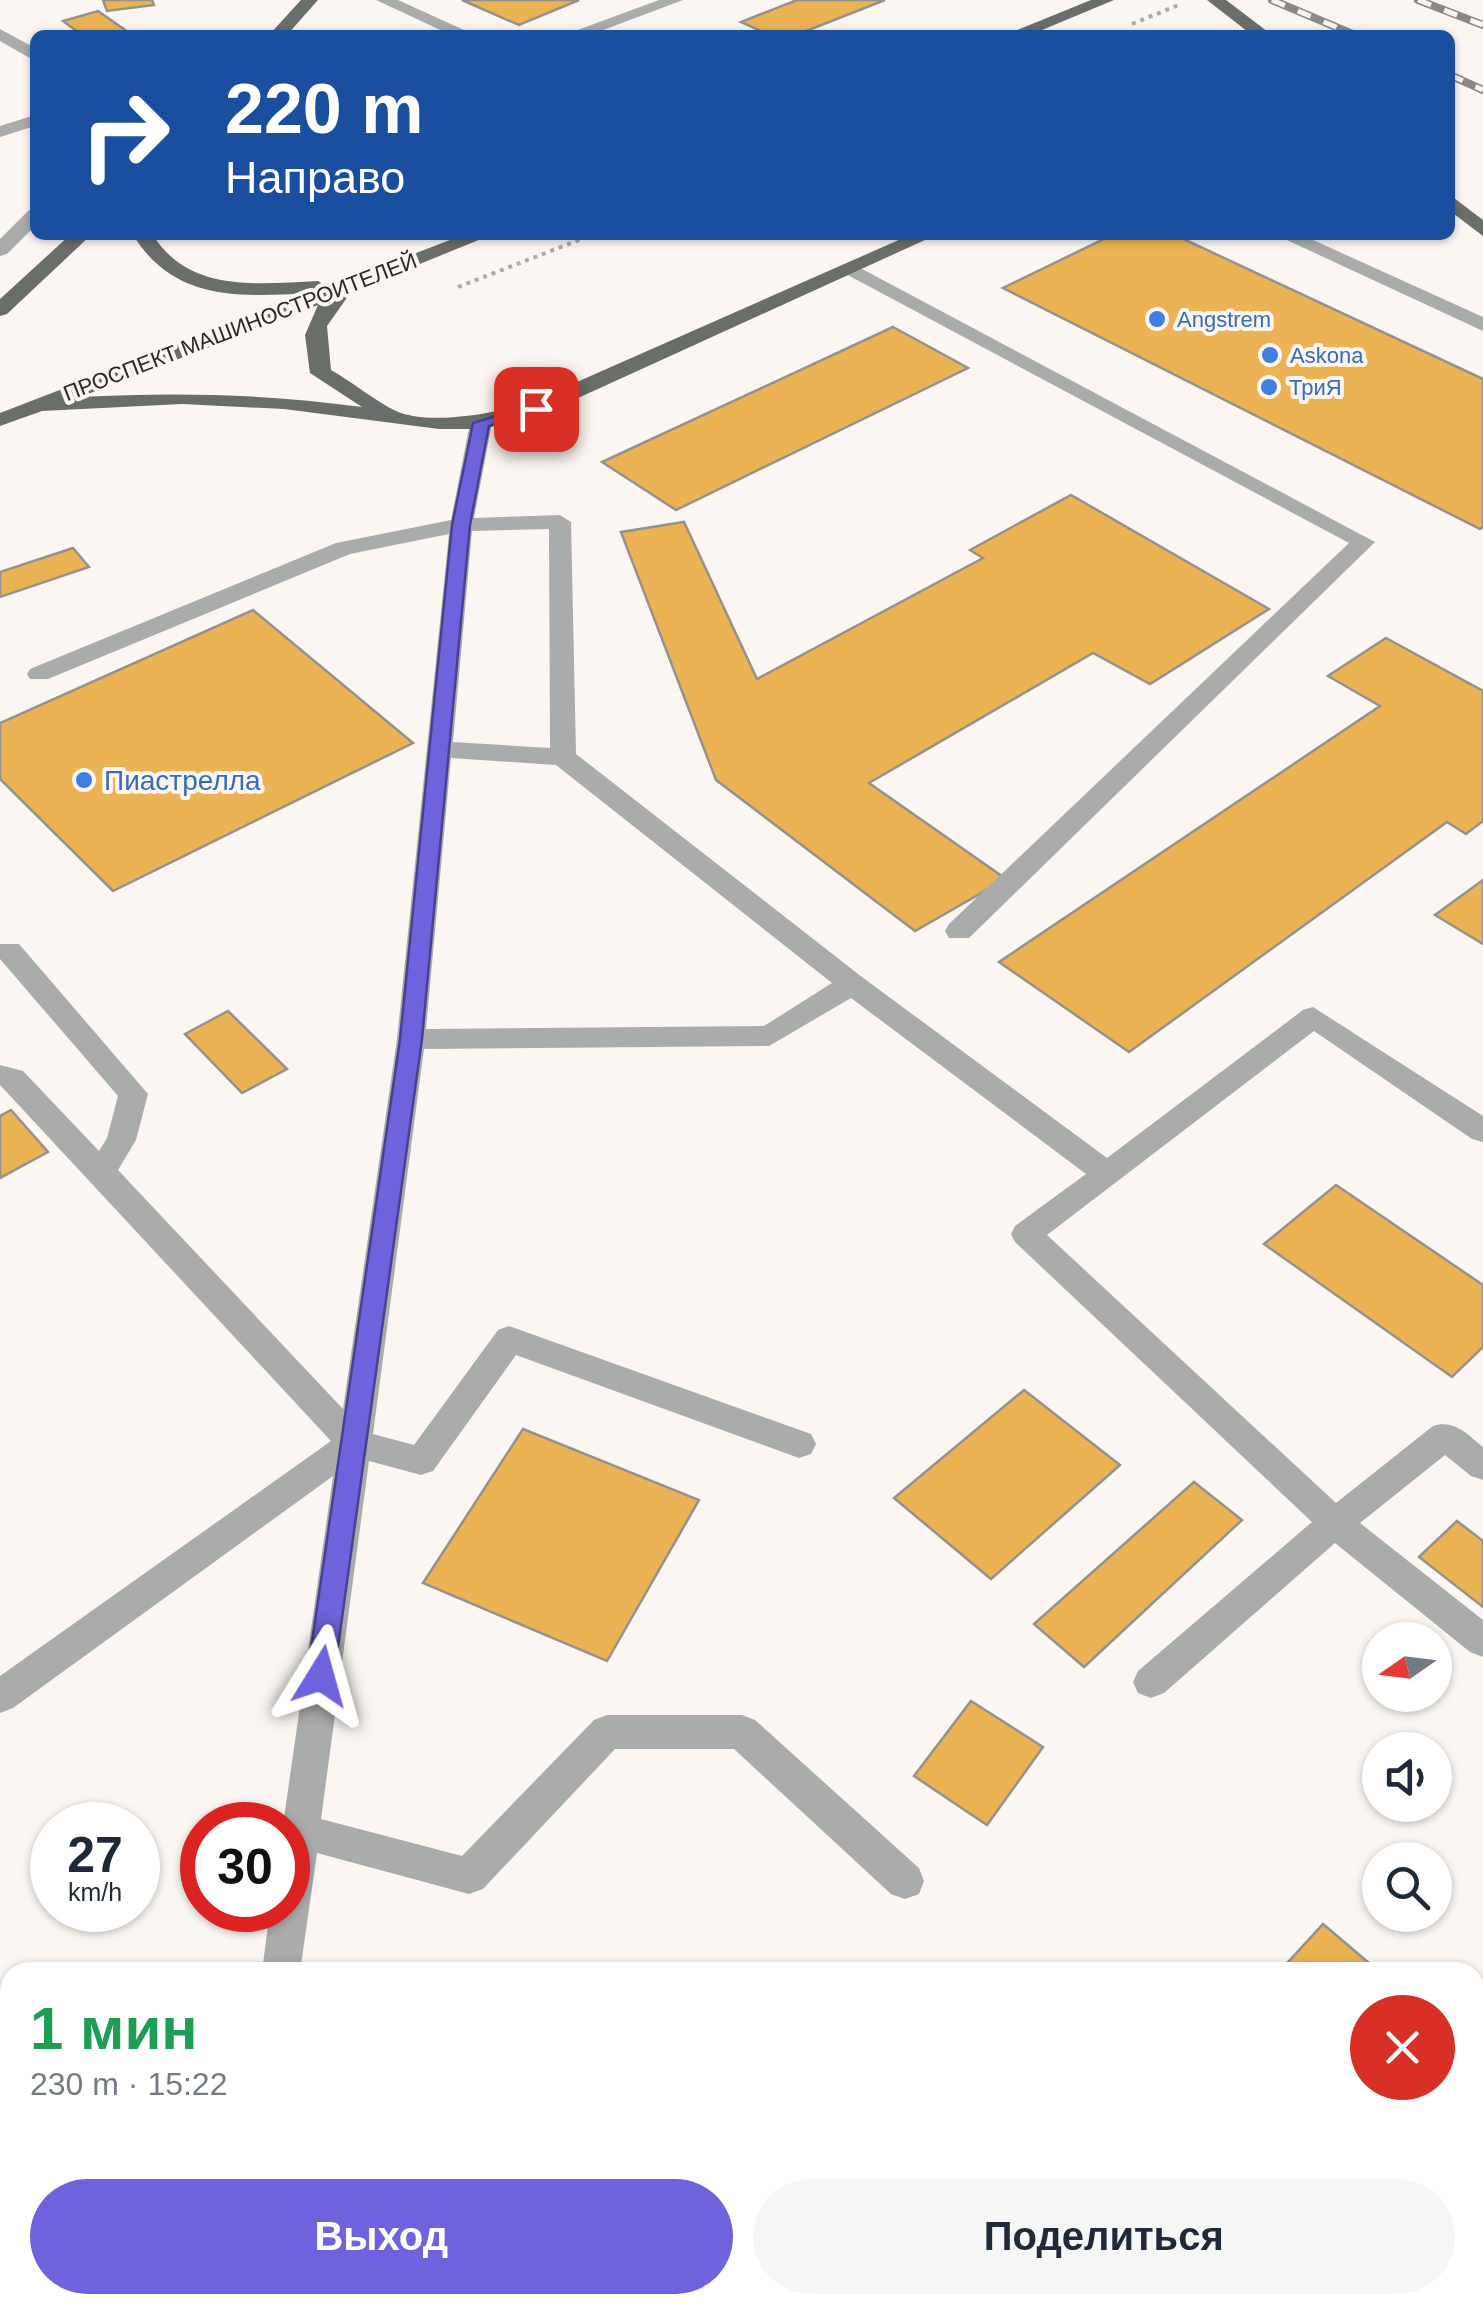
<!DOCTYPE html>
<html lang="ru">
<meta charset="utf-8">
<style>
:root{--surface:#fff;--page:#f6f6f7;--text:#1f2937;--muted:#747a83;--accent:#6f63dd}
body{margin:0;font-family:Arial,sans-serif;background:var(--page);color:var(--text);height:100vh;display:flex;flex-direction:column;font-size:38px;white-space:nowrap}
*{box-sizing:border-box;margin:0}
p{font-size:32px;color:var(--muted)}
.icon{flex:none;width:55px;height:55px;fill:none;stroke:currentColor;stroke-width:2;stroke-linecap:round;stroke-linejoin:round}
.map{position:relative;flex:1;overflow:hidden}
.panel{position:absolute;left:0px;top:1962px;width:1485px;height:352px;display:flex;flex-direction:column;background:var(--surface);border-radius:30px 30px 0 0;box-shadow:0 2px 8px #0004}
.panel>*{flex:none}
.hud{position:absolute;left:30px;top:30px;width:1425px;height:210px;border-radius:15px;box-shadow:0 2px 8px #0004;background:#1a4fa0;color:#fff;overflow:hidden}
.needle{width:65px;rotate:256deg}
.tools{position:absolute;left:1362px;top:1622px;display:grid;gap:20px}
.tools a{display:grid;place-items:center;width:90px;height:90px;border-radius:50%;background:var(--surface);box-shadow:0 2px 8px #0004;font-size:50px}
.speed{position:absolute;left:30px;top:1802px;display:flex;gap:20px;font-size:50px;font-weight:700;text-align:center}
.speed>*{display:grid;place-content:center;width:130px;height:130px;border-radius:50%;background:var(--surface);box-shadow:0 2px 8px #0004;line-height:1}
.speed small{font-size:25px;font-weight:400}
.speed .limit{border:15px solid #d22;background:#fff;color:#111}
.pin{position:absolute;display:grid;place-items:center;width:85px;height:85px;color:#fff;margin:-42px;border-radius:20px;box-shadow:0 5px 15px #0006}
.me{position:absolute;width:110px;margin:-55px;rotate:8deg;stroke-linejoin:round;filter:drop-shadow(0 0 8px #0008)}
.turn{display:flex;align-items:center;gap:35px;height:210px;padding:0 30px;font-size:45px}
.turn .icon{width:130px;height:130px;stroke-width:2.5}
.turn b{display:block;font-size:70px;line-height:85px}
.round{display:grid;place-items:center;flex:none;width:105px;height:105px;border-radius:52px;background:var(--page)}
.summary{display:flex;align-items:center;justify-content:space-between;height:170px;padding:0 30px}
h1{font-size:60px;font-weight:800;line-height:75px;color:#1e9e55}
.primary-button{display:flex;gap:20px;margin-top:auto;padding:20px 30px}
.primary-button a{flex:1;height:115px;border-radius:60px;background:var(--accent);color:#fff;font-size:40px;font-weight:800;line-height:115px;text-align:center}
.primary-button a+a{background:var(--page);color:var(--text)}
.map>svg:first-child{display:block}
.building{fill:#ecb355;stroke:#95918c;stroke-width:2.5}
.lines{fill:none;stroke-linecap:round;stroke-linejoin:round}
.path{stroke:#ada9a5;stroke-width:4;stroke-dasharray:4 5;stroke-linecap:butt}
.minor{fill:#a9acaa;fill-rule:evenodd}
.major{fill:#6a6e6b;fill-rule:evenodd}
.rail-casing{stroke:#8c8885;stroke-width:8}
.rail{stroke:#fbf6f1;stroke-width:5;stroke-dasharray:14;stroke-linecap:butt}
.route{fill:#6f63dd;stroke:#484090;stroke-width:2.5}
.shop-dot{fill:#3f7fe0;stroke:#fbf6f1;stroke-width:4}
.labels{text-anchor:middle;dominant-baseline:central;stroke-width:8;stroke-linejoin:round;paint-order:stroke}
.far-shop-label{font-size:22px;fill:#366cbe;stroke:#fbf6f1;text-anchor:start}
.far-street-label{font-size:22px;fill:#2c2a28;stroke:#fbf6f1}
.shop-label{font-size:28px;fill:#366cbe;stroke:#fbf6f1;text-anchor:start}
</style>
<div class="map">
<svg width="1483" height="2314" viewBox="0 0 1483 2314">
<rect width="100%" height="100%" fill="#fbf6f1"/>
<!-- building -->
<path class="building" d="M103,0h49l2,5 -47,6z
M462,0h117l-60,25z
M797,0h88l-89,35h-26l-29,-13z
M98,11l30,21 -46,3 -19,-14z
M1112,235h63l308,144v148l-3,2 -477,-241z
M893,327l75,41 -292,142 -74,-48z
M1071,495l198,114 -119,75 -57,-31 -224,130 137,96 -91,52 -199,-151 -95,-248 63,-10 73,157 226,-121 -13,-8z
M73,548l16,19 -89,30v-25z
M253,610l160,133 -300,148 -113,-112v-56z
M1386,638l97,53v130l-17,13 -19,-12 -318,230 -130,-90 381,-256 -52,-30z
M1483,880v64l-48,-29z
M228,1011l59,58 -45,24 -57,-59z
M11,1110l37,42 -48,26v-62z
M1336,1185l147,100v62l-31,30 -188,-133z
M1024,1390l96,75 -129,114 -97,-81z
M523,1429l176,71 -92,161 -184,-78z
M1194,1482l48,38 -158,147 -50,-43z
M1457,1521l26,20v66l-64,-50z
M971,1701l72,46 -56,78 -73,-49z
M1323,1924l47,40 -7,8h-84z
M1483,2122v192h-61l-10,-9h63v-172z
M846,2305h314l-7,9h-299z"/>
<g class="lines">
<!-- path -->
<path class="path" d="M1132,24l49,-20
M458,287l134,-52"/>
<!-- minor -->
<path class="minor" d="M376,0h22l77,35h-24z
M659,0h24l-93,35h-26z
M0,29l35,19v13l-35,-20z
M35,115v11l-35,11v-11z
M35,209v17l-28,28 -7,2v-17l28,-28z
M1276,235h26l181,82v14z
M849,262l526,280 -406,396h-20l-4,-7 4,-7 400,-381 -507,-271 -3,-4z
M481,417l11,6 -18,95 86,-3 11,7 5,232 286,223 245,181 196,-148 10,-3 170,109v26l-11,-3 -158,-108 -267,204 289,268 97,-77c21,-7 34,8 50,21v33l-12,-4 -26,-21 -85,68 123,97v37l-13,-5 -135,-109 -171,150 -13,5 -13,-5 -5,-11 5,-11 174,-149 -297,-280 -4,-8 4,-8 71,-52 -235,-176 -82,48 -345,3 -51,385 41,11 84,-115 11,-4 302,108 5,10 -5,10 -12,4 -283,-103 -83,116 -12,4 -52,-14 -48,358 141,37 132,-136 13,-5h135l13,5 164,148 5,13 -5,13 -14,5 -14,-5 -157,-145h-119l-132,140 -14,5 -152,-41 -17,119h-38l8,-62h18v-85h-5l50,-349 -320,232 -13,5v-37l331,-235 -331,-356v-20l23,6 76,80 8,-13 11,-42 -118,-137v-15h19l129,150 -12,46 -18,30 225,239 54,-370 52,-505 -99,20 -302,125h-18l-3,-5 3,-5 306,-126 115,-23 19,-97zM549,529l1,219 -97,-6 19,-211zM451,758l105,7 276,218 -68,43 -338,3z
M218,2305h44l-1,9h-44z"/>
<!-- major -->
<path class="major" d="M301,0h17l-31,35h-18z
M1091,0h23l-84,35h-25z
M1207,0h19l46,35h-20z
M1450,195l33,25v16l-33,-25z
M70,235h21l-84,79 -7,2v-17z
M133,235h20c36,58 105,49 165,46l10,6 135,-52h28l-140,57 -24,34 4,44c21,12 46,32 65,41 33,15 98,2 131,-7l383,-169h26l-393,179 -62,15h-42l-155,-20 -102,-5 -140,7 -42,15v-13l311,-120c-71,4 -136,9 -178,-58zM318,305l-13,30 5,38 52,34c-95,-13 -186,-15 -282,-10z"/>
<defs>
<path id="rail" d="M1272,0l83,35
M1418,0l65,25
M1450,75l33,15"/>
</defs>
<!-- rail casing -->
<use href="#rail" class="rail-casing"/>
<!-- rail -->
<use href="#rail" class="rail"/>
</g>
<!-- route -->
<path class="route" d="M536,404l8,5 -3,3 -52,14 -19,99 -48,514 -88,637 -4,8 -9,4 -10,-4 -4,-8 93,-637 52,-514 21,-102z"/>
<!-- markers -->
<g class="shop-dot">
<circle cx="1157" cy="319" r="10"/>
<circle cx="1270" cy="355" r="10"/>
<circle cx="1269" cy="387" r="10"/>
<circle cx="84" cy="780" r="10"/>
</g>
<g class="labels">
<!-- far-shop labels -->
<g class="far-shop-label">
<text x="1177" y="319">Angstrem</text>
<text x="1290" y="355">Askona</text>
<text x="1289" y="387">ТриЯ</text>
</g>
<!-- far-street labels -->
<g class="far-street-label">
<text transform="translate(240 327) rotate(-21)">ПРОСПЕКТ МАШИНОСТРОИТЕЛЕЙ</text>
</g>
<!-- shop labels -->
<g class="shop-label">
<text x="104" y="780">Пиастрелла</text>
</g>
</g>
</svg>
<div class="tools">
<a><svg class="needle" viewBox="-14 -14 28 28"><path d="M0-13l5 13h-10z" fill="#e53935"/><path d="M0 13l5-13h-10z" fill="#747a83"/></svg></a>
<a><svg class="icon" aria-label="sound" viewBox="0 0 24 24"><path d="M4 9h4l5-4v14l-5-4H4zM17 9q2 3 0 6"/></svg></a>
<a><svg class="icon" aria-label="search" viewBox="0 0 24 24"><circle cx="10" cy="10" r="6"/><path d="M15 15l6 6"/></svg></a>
</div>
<div class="speed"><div>27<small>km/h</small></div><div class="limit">30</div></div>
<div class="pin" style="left:536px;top:409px;background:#d93025"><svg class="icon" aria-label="arrive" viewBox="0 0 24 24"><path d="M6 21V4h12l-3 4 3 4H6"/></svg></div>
<svg class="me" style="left:321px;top:1676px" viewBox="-20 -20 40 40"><path d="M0-17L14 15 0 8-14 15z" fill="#6f63dd" stroke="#fff" stroke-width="4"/></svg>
<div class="hud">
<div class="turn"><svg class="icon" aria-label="right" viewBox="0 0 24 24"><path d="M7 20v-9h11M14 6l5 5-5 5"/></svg><div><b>220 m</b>Направо</div></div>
</div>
<section class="panel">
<div class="summary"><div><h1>1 мин</h1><p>230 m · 15:22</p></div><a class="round" style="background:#d93025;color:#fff"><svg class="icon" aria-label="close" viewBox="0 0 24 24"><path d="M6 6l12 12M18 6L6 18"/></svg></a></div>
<div class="primary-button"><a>Выход</a><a>Поделиться</a></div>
</section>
</div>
